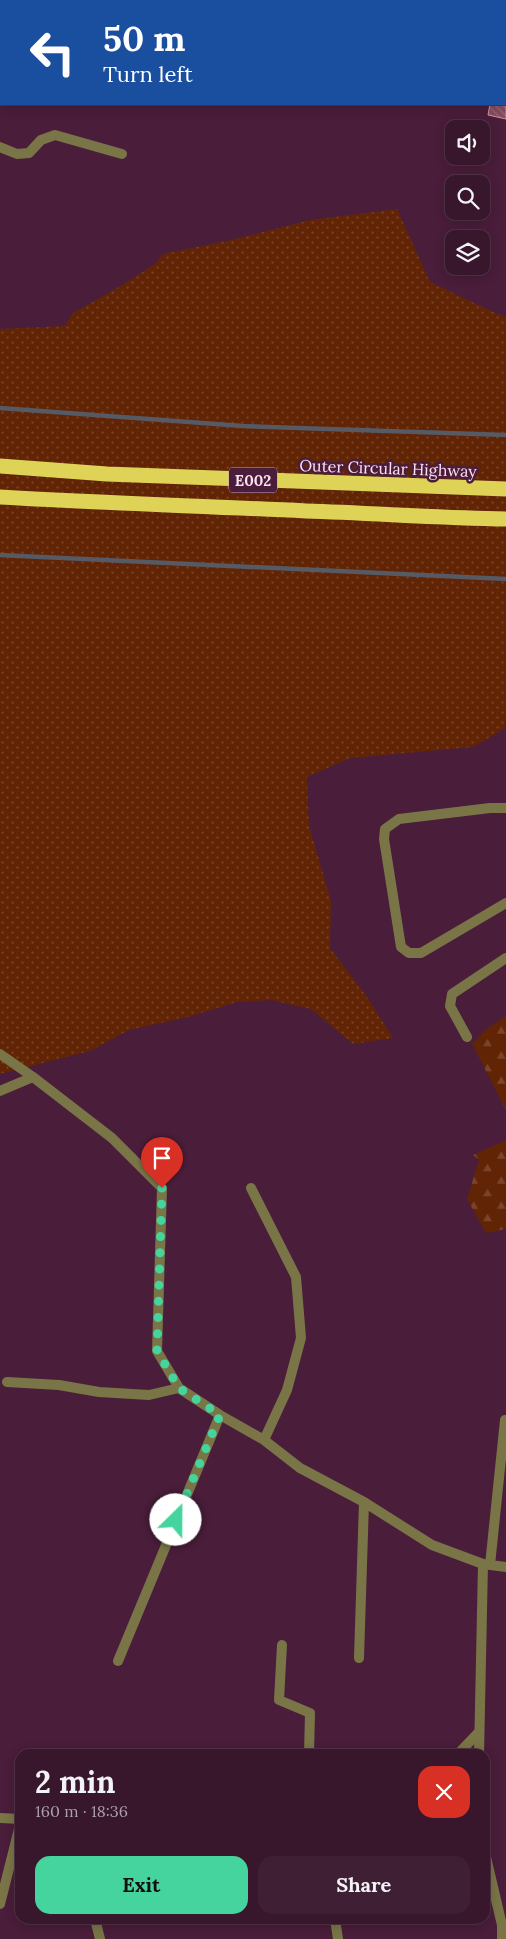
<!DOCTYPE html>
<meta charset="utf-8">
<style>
:root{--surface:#38162c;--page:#3f1f34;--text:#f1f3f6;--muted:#ab9fa9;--line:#523548;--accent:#46d49e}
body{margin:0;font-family:Lora,serif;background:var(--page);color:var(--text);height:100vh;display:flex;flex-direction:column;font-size:19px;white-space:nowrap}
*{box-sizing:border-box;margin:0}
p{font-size:16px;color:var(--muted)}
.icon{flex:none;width:28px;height:28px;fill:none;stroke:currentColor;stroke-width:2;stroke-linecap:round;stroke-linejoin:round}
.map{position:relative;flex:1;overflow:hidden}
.sheet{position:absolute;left:15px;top:1749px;width:475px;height:175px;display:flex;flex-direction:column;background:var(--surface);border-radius:15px;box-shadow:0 2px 12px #0003,0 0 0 1px var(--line)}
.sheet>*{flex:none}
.banner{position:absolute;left:0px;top:0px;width:506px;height:105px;box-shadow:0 2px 12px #0003,0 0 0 1px var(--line);background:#1a4fa0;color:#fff;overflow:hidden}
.buttons{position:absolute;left:445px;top:120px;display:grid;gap:10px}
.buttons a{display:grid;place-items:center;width:45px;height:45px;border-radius:10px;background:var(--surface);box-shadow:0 2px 12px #0003,0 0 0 1px var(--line);font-size:25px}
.pin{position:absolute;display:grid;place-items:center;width:42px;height:42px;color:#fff;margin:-51px -21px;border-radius:50% 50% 50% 0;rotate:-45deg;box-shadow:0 0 5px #0007}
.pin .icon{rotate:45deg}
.me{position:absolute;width:55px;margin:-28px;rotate:23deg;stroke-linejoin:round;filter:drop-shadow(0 0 4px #0008)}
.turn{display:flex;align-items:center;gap:18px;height:105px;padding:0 20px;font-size:22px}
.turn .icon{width:65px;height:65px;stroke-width:2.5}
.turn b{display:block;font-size:35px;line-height:42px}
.round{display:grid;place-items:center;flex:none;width:52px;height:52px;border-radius:15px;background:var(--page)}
.overview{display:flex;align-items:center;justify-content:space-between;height:85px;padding:0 20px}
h1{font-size:30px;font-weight:700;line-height:38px}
.cta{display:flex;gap:10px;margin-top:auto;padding:10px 20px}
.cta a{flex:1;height:58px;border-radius:15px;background:var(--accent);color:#111;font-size:20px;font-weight:700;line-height:58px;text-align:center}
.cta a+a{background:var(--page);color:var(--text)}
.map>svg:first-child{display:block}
.grass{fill:url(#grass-dots)}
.forest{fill:url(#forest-firs)}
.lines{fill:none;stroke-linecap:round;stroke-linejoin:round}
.stream{stroke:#555a64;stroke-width:4.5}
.building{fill:url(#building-back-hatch);stroke:#d292a1}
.street{stroke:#797547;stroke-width:10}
.highway{stroke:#dfd357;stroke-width:15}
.route{stroke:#46d49e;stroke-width:9;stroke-dasharray:0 16.2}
.labels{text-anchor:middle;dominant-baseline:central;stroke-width:5;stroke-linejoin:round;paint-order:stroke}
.shield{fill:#4a1d3a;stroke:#c8a6b9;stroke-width:1}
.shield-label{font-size:15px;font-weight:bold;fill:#fee0f0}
.street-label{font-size:16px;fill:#fee0f0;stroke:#4a1d3a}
</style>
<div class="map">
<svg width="506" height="1939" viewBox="0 0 506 1939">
<defs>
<pattern id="grass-dots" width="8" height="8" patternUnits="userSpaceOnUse" patternTransform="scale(1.25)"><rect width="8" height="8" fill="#612506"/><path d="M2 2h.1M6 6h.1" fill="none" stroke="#79442b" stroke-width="1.8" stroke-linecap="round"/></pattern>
<pattern id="forest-firs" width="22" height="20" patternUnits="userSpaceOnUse" patternTransform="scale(1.25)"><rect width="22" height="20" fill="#612506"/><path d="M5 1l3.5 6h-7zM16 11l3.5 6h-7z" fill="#79442b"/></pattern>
<pattern id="building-back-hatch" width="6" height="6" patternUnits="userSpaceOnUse" patternTransform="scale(1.25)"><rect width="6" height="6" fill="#864c5b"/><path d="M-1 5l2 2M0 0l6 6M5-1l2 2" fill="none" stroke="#986673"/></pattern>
</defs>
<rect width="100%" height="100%" fill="#4a1d3a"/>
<!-- grass -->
<path class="grass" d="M397,209l33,73 63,30 13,5v401l-2,11 -31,18 -123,11 -43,19 2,49 22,75 -1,47 35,46 28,44 -40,6 -42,-35 -40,-9 -34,2 -49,15 -59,13 -39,21 -90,23v-745l65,-3 8,-13 46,-26 36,-23 8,-10 68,-14 79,-20z"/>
<!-- forest -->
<path class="forest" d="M506,1016v94l-34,-66 13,-14z
M506,1140v89l-20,4 -19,-34 12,-39 -6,-5z"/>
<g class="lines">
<!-- stream -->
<path class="stream" d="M0,408l243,18 263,9
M0,555l506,24"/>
</g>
<!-- building -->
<path class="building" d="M490,104h16v15l-18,-4z"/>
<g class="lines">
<!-- street -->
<path class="street" d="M350,0l1,1
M289,1l2,-1
M505,81l1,1
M0,147l17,7 12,-1 12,-13 14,-5 67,19
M506,808h-16l-91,11 -14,10 -1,10 17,108 8,6h12l85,-50
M467,1037l-17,-31 2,-12 54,-36
M0,1054l33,23 79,61 50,50 -5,163 22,37 41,27 44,25 36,28 64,34 68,43 51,19 23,3
M0,1091l33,-14
M251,1188l45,89 5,61 -14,52 -23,50
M7,1382l52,3 40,7 50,3 30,-7
M490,1565l15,-145
M282,1645l-3,55 31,13 -1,41
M359,1658l5,-156
M118,1661l102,-246
M458,1754l21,-22
M479,1754l4,-190
M0,1818l20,1
M485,1853l17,72v14
M0,1904l20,-79
M95,1919l5,20
M335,1919l3,20"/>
<!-- highway -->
<path class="highway" d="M0,466l107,8 399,15
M0,497c102,6 204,9 306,14 67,2 133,7 200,8"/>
</g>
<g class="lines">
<!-- route -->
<path class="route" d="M162,1188l-5,163 22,37 41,27 -44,105"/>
</g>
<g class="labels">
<!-- shield labels -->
<rect class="shield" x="229" y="467.5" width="48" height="25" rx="4"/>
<g class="shield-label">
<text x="253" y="480">E002</text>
</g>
<!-- street labels -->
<g class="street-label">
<text transform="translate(388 468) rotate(2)">Outer Circular Highway</text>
</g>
</g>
</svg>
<div class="buttons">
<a><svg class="icon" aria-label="sound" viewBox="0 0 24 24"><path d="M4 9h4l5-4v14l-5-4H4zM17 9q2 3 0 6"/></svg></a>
<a><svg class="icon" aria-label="search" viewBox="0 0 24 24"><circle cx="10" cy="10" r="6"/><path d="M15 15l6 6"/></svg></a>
<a><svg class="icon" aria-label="layers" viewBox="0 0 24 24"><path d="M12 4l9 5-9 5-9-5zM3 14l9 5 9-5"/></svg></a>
</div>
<div class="pin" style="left:162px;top:1188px;background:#d93025"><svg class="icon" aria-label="arrive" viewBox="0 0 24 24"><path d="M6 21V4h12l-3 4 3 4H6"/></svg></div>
<svg class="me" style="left:176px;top:1520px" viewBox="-20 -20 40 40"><circle r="19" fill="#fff"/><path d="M0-13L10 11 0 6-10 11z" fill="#46d49e"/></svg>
<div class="banner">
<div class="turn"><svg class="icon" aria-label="left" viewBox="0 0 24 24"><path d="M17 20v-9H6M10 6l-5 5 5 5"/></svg><div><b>50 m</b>Turn left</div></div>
</div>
<section class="sheet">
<div class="overview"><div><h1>2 min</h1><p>160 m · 18:36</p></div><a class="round" style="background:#d93025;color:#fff"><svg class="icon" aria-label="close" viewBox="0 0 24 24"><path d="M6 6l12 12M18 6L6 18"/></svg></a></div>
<div class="cta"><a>Exit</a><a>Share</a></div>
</section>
</div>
